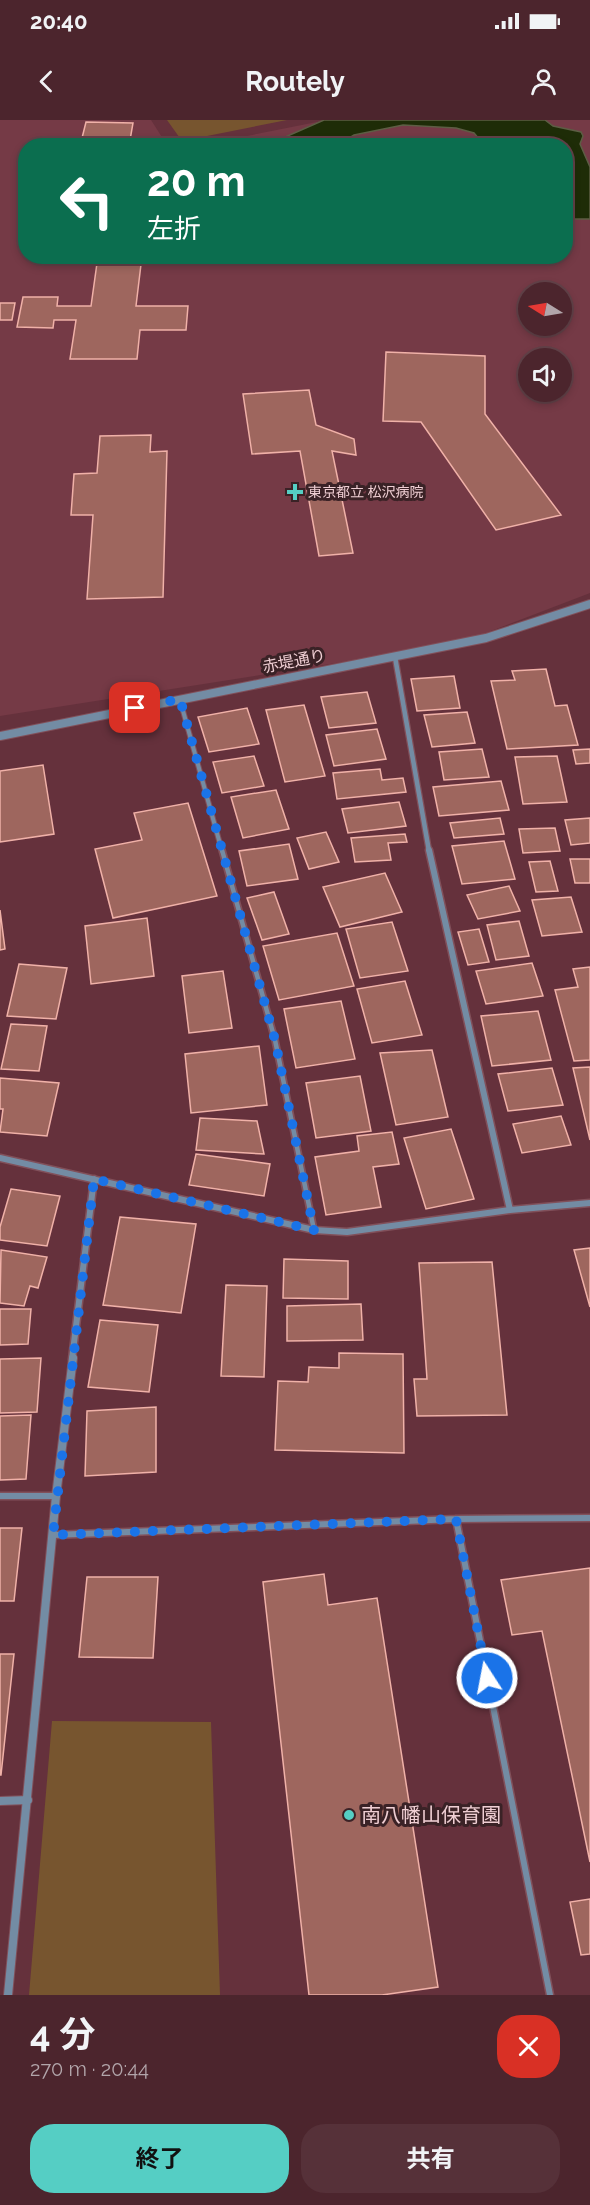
<!DOCTYPE html>
<html lang="ja">
<meta charset="utf-8">
<style>
:root{--surface:#4c252d;--page:#563139;--text:#f1f3f6;--muted:#b2a5aa;--line:#634249;--accent:#55cec4}
body{margin:0;font-family:Raleway,"Noto Sans JP",sans-serif;background:var(--page);color:var(--text);height:100vh;display:flex;flex-direction:column;font-size:22px;white-space:nowrap}
*{box-sizing:border-box;margin:0}
p{font-size:20px;color:var(--muted)}
.icon{flex:none;width:33px;height:33px;fill:none;stroke:currentColor;stroke-width:2;stroke-linecap:round;stroke-linejoin:round}
.map{position:relative;height:1875px;overflow:hidden}
.sheet{display:flex;flex-direction:column;background:var(--surface);flex:1}
.sheet>*{flex:none}
.top-card{position:absolute;left:18px;top:18px;width:555px;height:126px;border-radius:24px;box-shadow:0 3px 9px #0003,0 0 0 2px var(--line);background:#0b6e4f;color:#fff;overflow:hidden}
.needle{width:39px;rotate:281deg}
.fabs{position:absolute;left:518px;top:162px;display:grid;gap:12px}
.fabs a{display:grid;place-items:center;width:54px;height:54px;border-radius:50%;background:var(--surface);box-shadow:0 3px 9px #0003,0 0 0 2px var(--line);font-size:30px}
.pin{position:absolute;display:grid;place-items:center;width:51px;height:51px;color:#fff;margin:-26px;border-radius:12px;box-shadow:0 3px 9px #0006}
.me{position:absolute;width:66px;margin:-33px;rotate:349deg;stroke-linejoin:round;filter:drop-shadow(0 0 4px #0008)}
.turn{display:flex;align-items:center;gap:21px;height:126px;padding:0 30px;font-size:27px}
.turn .icon{width:78px;height:78px;stroke-width:2.5}
.turn b{display:block;font-size:42px;line-height:51px}
.round{display:grid;place-items:center;flex:none;width:63px;height:63px;border-radius:24px;background:var(--page)}
.overview{display:flex;align-items:center;justify-content:space-between;height:102px;padding:0 30px}
h1{font-size:36px;font-weight:700;line-height:45px}
.button{display:flex;gap:12px;margin-top:auto;padding:12px 30px}
.button a{flex:1;height:69px;border-radius:24px;background:var(--accent);color:#111;font-size:24px;font-weight:700;line-height:69px;text-align:center}
.button a+a{background:var(--page);color:var(--text)}
.status{display:flex;justify-content:space-between;align-items:center;height:42px;padding:0 30px;background:var(--surface);direction:ltr}
.status svg{height:16px;fill:currentColor}
header{display:flex;justify-content:space-between;align-items:center;height:78px;padding:0 30px;background:var(--surface);font-size:27px;font-weight:700}
.map>svg:first-child{display:block}
.built{fill:#753a46;fill-rule:evenodd}
.green{fill:#77552f}
.water{fill:#1e2c07;stroke:#5d5d44;stroke-width:1.5}
.building{fill:#9e665e;stroke:#f0b1a8;stroke-width:1.5}
.lines{fill:none;stroke-linecap:round;stroke-linejoin:round}
.service-far2-casing{stroke:#81505a;stroke-width:6}
.service-far1-casing{stroke:#81505a;stroke-width:8}
.service-casing{stroke:#81505a;stroke-width:9}
.minor-far2-casing{stroke:#81505a;stroke-width:7}
.minor-far1-casing{stroke:#81505a;stroke-width:9}
.minor-casing{stroke:#81505a;stroke-width:10}
.tertiary-casing{stroke:#81505a;stroke-width:10}
.service-far2{stroke:#738ca4;stroke-width:4}
.service-far1{stroke:#738ca4;stroke-width:4.5}
.service{stroke:#738ca4;stroke-width:6}
.minor-far2{stroke:#738ca4;stroke-width:4.5}
.minor-far1{stroke:#738ca4;stroke-width:6}
.minor{stroke:#738ca4;stroke-width:8}
.tertiary{stroke:#738ca4;stroke-width:8}
.route{stroke:#1a73e8;stroke-width:10;stroke-dasharray:0 18}
.poi-dot{fill:#55cec4;stroke:#3a2226;stroke-width:2}
.labels{text-anchor:middle;dominant-baseline:central;stroke-width:6;stroke-linejoin:round;paint-order:stroke}
.far-poi-label{font-size:14px;fill:#efced3;stroke:#3a2226;text-anchor:start}
.street-label{font-size:16px;fill:#efced3;stroke:#3a2226}
.near-poi-label{font-size:20px;fill:#efced3;stroke:#3a2226;text-anchor:start}
</style>
<div class="status"><b>20:40</b><svg viewBox="0 0 49 12"><path d="M0 12V9h3v3zM5 12V6h3v6zM10 12V3h3v9zM15 12V0h3v12zM26 1h20v11H26zM47 4h2v5h-2z"/></svg></div>
<header><svg class="icon" aria-label="back" viewBox="0 0 24 24"><path d="M15 5l-7 7 7 7"/></svg>Routely<svg class="icon" aria-label="person" viewBox="0 0 24 24"><circle cx="12" cy="8" r="4"/><path d="M4 21q1-7 8-7t8 7"/></svg></header>
<div class="map">
<svg width="590" height="1875" viewBox="0 0 590 1875">
<rect width="100%" height="100%" fill="#65313c"/>
<!-- built -->
<path class="built" d="M0,0h151l16,25 -141,1v110h540v-110l-364,-1 125,-25h263v473l-133,51 -457,72zM528,172h33v34h-33zM528,238h33v34h-33z"/>
<!-- green -->
<path class="green" d="M167,0h120l-105,21z
M52,1601l159,1 9,273h-191z"/>
<!-- water -->
<path class="water" d="M324,0h221l8,6 28,6 2,4 -3,8 10,23v52h-24v-73l-82,-1 -10,-12 -18,-5 -53,-3 -49,10 -16,10h-71z"/>
<!-- building -->
<path class="building" d="M86,2l47,1 -4,23h-49z
M98,136h44l-6,50h52l-2,24h-46l-3,29h-67l6,-39h-22l-1,8 -36,-1 6,-30h35l-1,9h34z
M0,183h15l-3,17h-12z
M386,232l99,4v58l76,101 -65,15 -75,-108 -38,-1z
M309,270l7,35 38,14 2,16 -24,-4 21,102 -34,3 -19,-105 -48,3 -9,-60z
M151,315l-1,17 17,-1 -4,146 -76,2 6,-84h-22l3,-41 23,-1 3,-37z
M546,549l9,37 12,-1 11,40 -71,4 -16,-68 24,-1 -3,-9z
M454,556l6,32 -43,3 -6,-32z
M367,572l9,31 -47,5 -8,-31z
M304,585l21,71 -40,6 -19,-72z
M247,588l12,36 -50,8 -11,-35z
M467,592l8,31 -43,4 -8,-32z
M377,609l9,30 -52,7 -8,-31z
M482,629l7,28 -45,3 -5,-28z
M590,629v14l-14,1 -3,-14z
M254,636l10,30 -42,7 -9,-31z
M557,636l10,46 -44,2 -8,-47z
M43,645l11,69 -54,8v-71z
M380,649l2,11 21,-2 3,14 -69,7 -4,-26z
M501,661l8,29 -70,6 -6,-29z
M276,670l13,39 -46,9 -12,-41z
M399,682l7,24 -58,7 -6,-24z
M188,683l29,93 -104,22 -18,-69 47,-9 -8,-27z
M500,698l4,16 -50,4 -4,-15z
M590,698v25l-19,2 -6,-25z
M555,708l5,23 -37,2 -4,-24z
M326,712l13,30 -30,7 -12,-31z
M405,714l2,8 -19,1 3,17 -36,2 -4,-24z
M504,721l11,38 -53,5 -10,-38z
M289,724l9,35 -51,7 -8,-35z
M570,739h20v24h-15z
M550,741l8,30 -22,1 -7,-30z
M385,753l17,39 -62,15 -17,-40z
M509,766l11,25 -42,8 -11,-24z
M274,772l15,42 -27,6 -15,-42z
M571,777l11,35 -40,4 -10,-36z
M0,790l5,39 -5,1z
M147,798l7,58 -63,8 -6,-58z
M519,801l10,35 -33,4 -9,-35z
M392,802l16,49 -48,7 -14,-49z
M479,809l10,33 -21,3 -10,-33z
M337,813l17,53 -75,14 -16,-54z
M532,843l11,33 -57,8 -10,-33z
M19,844l48,4 -11,51 -49,-3z
M590,847v93l-16,1 -19,-71 23,-3 -5,-18z
M223,851l9,57 -43,5 -7,-57z
M405,861l17,54 -50,8 -15,-54z
M341,881l14,58 -59,9 -12,-59z
M538,891l13,49 -59,6 -11,-50z
M11,904l36,2 -8,45 -38,-2z
M259,926l8,59 -76,8 -6,-59z
M432,930l16,67 -52,8 -16,-72z
M590,947v73l-17,-72z
M552,948l11,37 -55,6 -10,-37z
M360,956l11,55 -55,7 -10,-55z
M0,958l59,5 -12,53 -47,-4 3,-23h-3z
M561,996l10,29 -49,8 -9,-29z
M200,998l57,3 7,33 -68,-4z
M451,1009l23,70 -48,10 -22,-71z
M392,1012l7,32 -26,3 8,40 -55,8 -11,-58 44,-6 -2,-15z
M196,1034l74,10 -6,32 -75,-11z
M11,1069l49,7 -13,50 -47,-6v-13z
M120,1097l76,7 -15,89 -78,-8z
M590,1128v59l-16,-57z
M1,1130l46,7 -9,31 -8,-2 -6,20 -24,-3z
M284,1139l64,2v38l-65,-1z
M492,1142l15,153 -90,1 -3,-37h13l-8,-116z
M226,1165l41,1 -3,91 -43,-1z
M361,1184l2,36 -76,1v-35z
M0,1189h31l-3,35 -28,1z
M100,1200l58,5 -9,67 -61,-5z
M339,1233l64,1 1,99 -129,-3 3,-69 30,1 1,-15 30,1z
M41,1238l-4,54 -37,1v-54z
M156,1287v65l-71,4 2,-65z
M31,1295l-5,64 -26,1v-64z
M0,1408h22l-8,73h-14z
M590,1448v294l-48,-231 -30,4 -11,-55z
M324,1454l4,31 49,-7 61,389 -56,8h-73l-46,-413z
M87,1457h71l-5,81 -74,-1z
M0,1534h14l-13,121h-1z
M590,1779v55l-9,1 -11,-53z"/>
<g class="lines">
<defs>
<path id="service-far2" d="M180,580l42,151"/>
<path id="service-far1" d="M222,730l53,190 39,190"/>
<path id="service" d="M0,1376h56
M456,1399l94,476
M53,1415l403,-16 134,-1"/>
<path id="minor-far2" d="M395,537l34,194"/>
<path id="minor-far1" d="M429,730l81,360
M0,1038l314,72 33,2 163,-22 80,-7
M72,1239l22,-180"/>
<path id="minor" d="M0,1681l28,-1
M8,1875l48,-499 17,-138"/>
<path id="tertiary" d="M0,616l486,-98 104,-34"/>
</defs>
<!-- service-far2 casing -->
<use href="#service-far2" class="service-far2-casing"/>
<!-- service-far1 casing -->
<use href="#service-far1" class="service-far1-casing"/>
<!-- service casing -->
<use href="#service" class="service-casing"/>
<!-- minor-far2 casing -->
<use href="#minor-far2" class="minor-far2-casing"/>
<!-- minor-far1 casing -->
<use href="#minor-far1" class="minor-far1-casing"/>
<!-- minor casing -->
<use href="#minor" class="minor-casing"/>
<!-- tertiary casing -->
<use href="#tertiary" class="tertiary-casing"/>
<!-- service-far2 -->
<use href="#service-far2" class="service-far2"/>
<!-- service-far1 -->
<use href="#service-far1" class="service-far1"/>
<!-- service -->
<use href="#service" class="service"/>
<!-- minor-far2 -->
<use href="#minor-far2" class="minor-far2"/>
<!-- minor-far1 -->
<use href="#minor-far1" class="minor-far1"/>
<!-- minor -->
<use href="#minor" class="minor"/>
<!-- tertiary -->
<use href="#tertiary" class="tertiary"/>
</g>
<g class="lines">
<!-- route -->
<path class="route" d="M135,588l45,-9 95,341 39,190 -220,-51 -41,356 403,-16 31,159"/>
</g>
<!-- markers -->
<g class="poi-dot">
<path d="M292 363h6v6h6v6h-6v6h-6v-6h-6v-6h6z"/>
<circle cx="349" cy="1695" r="6"/>
</g>
<g class="labels">
<!-- far-poi labels -->
<g class="far-poi-label">
<text x="308" y="372">東京都立 松沢病院</text>
</g>
<!-- street labels -->
<g class="street-label">
<text transform="translate(294 541) rotate(-11)">赤堤通り</text>
</g>
<!-- near-poi labels -->
<g class="near-poi-label">
<text x="361" y="1695">南八幡山保育園</text>
</g>
</g>
</svg>
<div class="fabs">
<a><svg class="needle" viewBox="-14 -14 28 28"><path d="M0-13l5 13h-10z" fill="#e53935"/><path d="M0 13l5-13h-10z" fill="#b2a5aa"/></svg></a>
<a><svg class="icon" aria-label="sound" viewBox="0 0 24 24"><path d="M4 9h4l5-4v14l-5-4H4zM17 9q2 3 0 6"/></svg></a>
</div>
<div class="pin" style="left:135px;top:588px;background:#d93025"><svg class="icon" aria-label="arrive" viewBox="0 0 24 24"><path d="M6 21V4h12l-3 4 3 4H6"/></svg></div>
<svg class="me" style="left:487px;top:1558px" viewBox="-20 -20 40 40"><circle r="17" fill="#1a73e8" stroke="#fff" stroke-width="3"/><path d="M0-11L8 9 0 5-8 9z" fill="#fff"/></svg>
<div class="top-card">
<div class="turn"><svg class="icon" aria-label="left" viewBox="0 0 24 24"><path d="M17 20v-9H6M10 6l-5 5 5 5"/></svg><div><b>20 m</b>左折</div></div>
</div>
</div>
<section class="sheet">
<div class="overview"><div><h1>4 分</h1><p>270 m · 20:44</p></div><a class="round" style="background:#d93025;color:#fff"><svg class="icon" aria-label="close" viewBox="0 0 24 24"><path d="M6 6l12 12M18 6L6 18"/></svg></a></div>
<div class="button"><a>終了</a><a>共有</a></div>
</section>
